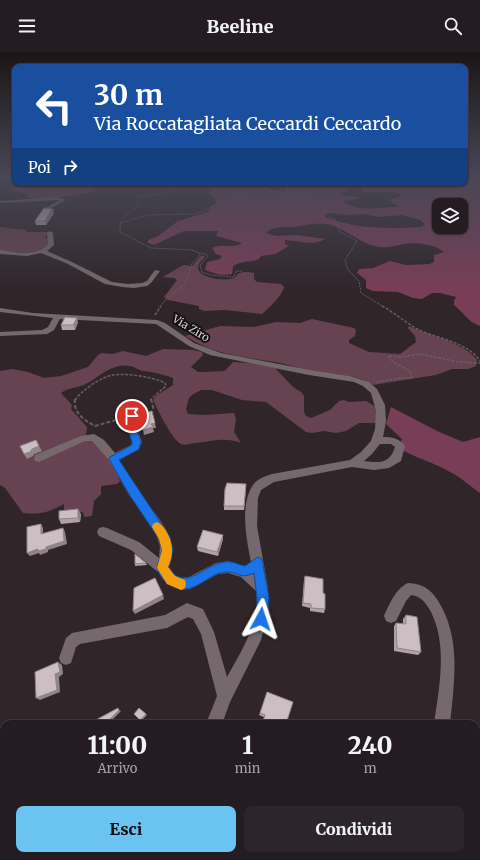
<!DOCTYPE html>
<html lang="it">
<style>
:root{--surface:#241c20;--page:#2c2529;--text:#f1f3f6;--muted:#a3a1a5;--line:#413a3e;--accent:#6ac3f1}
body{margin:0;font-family:Merriweather,serif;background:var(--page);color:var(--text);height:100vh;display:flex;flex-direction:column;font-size:15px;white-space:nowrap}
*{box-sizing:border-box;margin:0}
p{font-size:13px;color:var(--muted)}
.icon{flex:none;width:22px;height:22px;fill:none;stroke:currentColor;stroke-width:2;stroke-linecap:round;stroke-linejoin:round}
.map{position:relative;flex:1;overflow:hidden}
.details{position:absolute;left:0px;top:668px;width:480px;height:140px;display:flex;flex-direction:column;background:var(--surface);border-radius:12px 12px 0 0;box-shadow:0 1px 3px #0004,0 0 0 1px var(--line)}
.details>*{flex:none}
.banner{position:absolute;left:12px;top:12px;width:456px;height:122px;border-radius:8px;box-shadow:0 1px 3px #0004,0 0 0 1px var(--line);background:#1a4fa0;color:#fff;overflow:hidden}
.tools{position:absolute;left:432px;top:146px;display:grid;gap:8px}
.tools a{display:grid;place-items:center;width:36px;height:36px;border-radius:8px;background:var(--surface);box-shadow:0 1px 3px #0004,0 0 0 1px var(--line);font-size:20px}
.pin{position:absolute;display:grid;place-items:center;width:34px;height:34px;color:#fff;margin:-17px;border:2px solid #fff;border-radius:50%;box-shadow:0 1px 4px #0007}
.me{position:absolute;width:44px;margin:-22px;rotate:5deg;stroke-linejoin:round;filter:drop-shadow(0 0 3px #0008)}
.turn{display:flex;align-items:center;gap:14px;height:84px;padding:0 16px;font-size:18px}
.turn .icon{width:52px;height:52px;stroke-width:2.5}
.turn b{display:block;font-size:28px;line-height:34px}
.then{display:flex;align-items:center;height:38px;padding:0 16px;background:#0003;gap:8px;font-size:15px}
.eta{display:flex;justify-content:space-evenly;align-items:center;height:68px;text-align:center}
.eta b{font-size:24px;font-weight:800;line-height:28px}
.primary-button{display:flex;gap:8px;margin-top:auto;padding:8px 16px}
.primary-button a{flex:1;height:46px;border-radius:8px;background:var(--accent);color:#111;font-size:16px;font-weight:800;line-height:46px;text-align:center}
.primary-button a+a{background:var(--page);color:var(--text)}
header{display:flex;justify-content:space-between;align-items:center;height:52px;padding:0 16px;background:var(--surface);font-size:18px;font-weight:800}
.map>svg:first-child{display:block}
.green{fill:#674251}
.forest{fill:#793e57;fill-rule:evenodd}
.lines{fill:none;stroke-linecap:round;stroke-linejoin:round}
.path-far2{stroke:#675e62;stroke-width:1;stroke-dasharray:2 1;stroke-linecap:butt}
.path-far1{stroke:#675e62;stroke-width:1.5;stroke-dasharray:3 1.5;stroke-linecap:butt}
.path{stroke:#675e62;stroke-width:2;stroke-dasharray:4 2;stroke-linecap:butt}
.minor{fill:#75696d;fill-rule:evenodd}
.wall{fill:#afa3a8}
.shaded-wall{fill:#8f8588}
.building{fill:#ccbec3;stroke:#8f8588}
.route{fill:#1a73e8;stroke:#114b97}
.slow{fill:#f59e0b}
.labels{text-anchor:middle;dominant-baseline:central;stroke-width:4;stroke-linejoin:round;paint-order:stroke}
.far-street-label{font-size:11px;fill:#d6cfd1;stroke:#151012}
</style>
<header><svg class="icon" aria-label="menu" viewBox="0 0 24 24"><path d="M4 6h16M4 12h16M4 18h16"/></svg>Beeline<svg class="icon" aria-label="search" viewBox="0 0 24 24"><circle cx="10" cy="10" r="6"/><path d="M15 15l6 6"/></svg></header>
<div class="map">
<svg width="480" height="808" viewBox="0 0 480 808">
<rect width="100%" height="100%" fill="#30262a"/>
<!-- green -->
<path class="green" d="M0,175l26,3v2h23l-4,5 5,4 -4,8 -13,4 -33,-2z
M202,203l3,2c-2,2 -5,4 -6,7 -7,14 27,18 35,14 2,-1 3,-3 4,-4 4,-3 12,-2 16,-1v6l3,3 24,2 3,3c-1,8 -16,22 -22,27l-38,-4 -20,1 -5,-2v-3l-31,-6 -4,-3 13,-17 -3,-2 -11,-1 20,-12 9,1z
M312,267l42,9 2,2 -1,6 -6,4v3l20,9 31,2 16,-12 -1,-6 -7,-8 1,-2c20,10 55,16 68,34l-1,6 -8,3h-16l-16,6 -63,10c-16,-11 -37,-10 -56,-13 -16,-2 -32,-9 -48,-11 -31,-5 -56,-7 -84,-25l35,-10 34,1 22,-5 24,1z
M163,297l30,1 9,2 1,3 -12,12 7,5h5l22,-1 8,-9 16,1 26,5 18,19 8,5 3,4v16l2,4 5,2 19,-8 9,-9 5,-1 5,2 17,-1 10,6 2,16h-19l-13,8 -10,2 -12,-2 -12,2 -6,-1 -40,-30 -24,-2 -30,-10h-11l-9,5 -3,3 -3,11 2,5 16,1 30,-2 2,6 -2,13 7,11c-15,-6 -29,-2 -45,0 -5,0 -10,3 -15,1 -8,-3 -24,-35 -28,-44l4,-5 16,-10v-7c-4,-2 -24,-7 -30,-7 -5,-1 -9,-5 -14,-5 -18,-3 -30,12 -45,19 -8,3 -16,3 -23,8l11,12 -1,4 16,18 -1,8c16,15 26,25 34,46l-3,3 -16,2v8l-7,7 -2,15 -8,1 -1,-5 -17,1 -2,-4v-5c-15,8 -23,11 -41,9l-18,-25 -5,-3v-114l12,-2 16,3 16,6 17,-2 27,-9 10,-12 4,-2 11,1 10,-3 23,5z"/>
<!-- forest -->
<path class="forest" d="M465,124h15v150c-12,-4 -16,-13 -26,-21v-4l2,-4 -16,-4h-8l-10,6 -9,-1 -15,-6 -25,-1 -7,-3v-8l-9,-7 2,-4 14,-1 17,-7 16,4 23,-1 5,-2v-7l10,-3c-10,-8 -28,-10 -41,-8 -9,2 -15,4 -24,3 -20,-3 -34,-20 -53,-23 -11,-2 -23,2 -34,3 -9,0 -20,-1 -26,6l10,3 21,-1 28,4c-13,8 -26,1 -40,1v4l4,2 -14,8 -14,2 -2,3c-8,3 -19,2 -26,7l-1,8c-10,2 -17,0 -27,-4l2,-8 13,-3 2,-3 -6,-2 -4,-6c10,-5 22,1 30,-5l-26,-7 2,-5h-34l-30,14 -6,-2v-3l10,-4 20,-15 30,-9 3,-6 4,-2 2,-2 -8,-9 2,-4 17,-6h37l5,6 14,3 3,-9h178zM329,132l30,1 5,2 -3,3 1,2h34l6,4 -13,4 10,7c-20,-1 -39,7 -56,-6l16,-2 -3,-2 -17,-2 7,-3 1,-2 -7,-3zM439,153h22v22h-22zM328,161l19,2 19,-1 12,3 24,-2 18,5 5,4 -4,3c-32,2 -66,2 -95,-10l-2,-2z
M31,131h59l1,4 6,3 -24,6 -38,3 -5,-1 -5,-5 -15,-3 2,-2z
M391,355l46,24 26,11 17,-5v56c-9,-6 -18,-15 -28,-20 -17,-10 -36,-15 -54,-25l4,-9 -16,-15z"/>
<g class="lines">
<!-- path-far2 -->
<path class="path-far2" d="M284,131l-3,6 1,5c14,6 29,3 43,10 -2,9 2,12 10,16l4,11 18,10 -12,19 3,10 11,11 2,12 23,14
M120,171l28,-8 48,-1 41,-18 39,-5 16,2 36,-10
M199,201l7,1 2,2 -8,9 2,7 8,3 24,2 2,-6h6
M160,255l5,-7 20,-16 7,-21 7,-6v-4l-7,-3 -41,-2 -31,-16c-1,-15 7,-18 18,-26v-10l26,-2 12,-7 19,-2 2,-2"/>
<!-- path-far1 -->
<path class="path-far1" d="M382,254c13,7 24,17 37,24 18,8 50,13 61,31
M155,263l6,-9
M376,330l23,-4h13l-2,-7 -16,-8 -6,-7 12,1 20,-3 39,8 21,1
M75,348c7,-10 26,-23 38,-25 13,-2 41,2 52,8l1,3 -16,14"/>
<!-- path -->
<path class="path" d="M75,347c-2,14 9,21 20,27l28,-8
M151,347l3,12"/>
<!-- minor -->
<path class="minor" d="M57,145l9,3 -15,8 4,2 -2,1 -9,-2 16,-9 -60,3v-2z
M50,179l3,2 1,12 -7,6 25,11 40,20 16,2 14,-1 5,-2 8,-11 5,1 -9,12 -4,3 -13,2 -12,-1 -17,-3 -37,-20 -27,-11 -14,3 -27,-2v-4c15,2 36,7 48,-5l-1,-12z
M0,256l33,5 124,7 8,3 29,20 27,10 94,18 35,5 19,6 8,7 8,16 1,16 -3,16c9,0 16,1 22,9l-4,15 -12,7 -15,2 -22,-3 -78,15 -13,8 -3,8 -1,28 11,62 1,22 -8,30 -31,62 -8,22h-16l11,-28 -16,-62 -8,-15 -5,-2 -21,11 -87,16 -4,3 -5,16 -5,2 -5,-2 -2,-5 7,-20 6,-5 93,-18 22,-12 16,6 11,23 13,45c15,-27 33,-54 29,-86l-15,-14 -13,-4 -10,1 -28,15 -9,1 -14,-6 -9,-12 -27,-22 -32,-14 -2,-4 2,-4 4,-1 4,1 32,14 20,16 1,-12 -5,-15 -26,-36 -21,-36 -16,-18h-7l-46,21 -4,-1 -1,-3 1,-3 46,-19 13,-2 10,6 11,13 16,-8 1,-3c-3,-10 -8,-18 -3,-28h6l2,2 -1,10 6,16 -4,8 -19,10c8,12 14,24 22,35 15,21 40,44 28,72l6,9 6,2 8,-1 27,-14 12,-2 21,7 4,3c-5,-24 -15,-64 0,-86 4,-6 13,-9 19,-11l78,-14 11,-8 10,-11 4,-12 1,-18 -5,-18 -8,-7 -9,-4 -45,-7 -99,-20 -21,-9 -33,-22 -96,-5 -6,11 -7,4 -47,2v-4l42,-2 6,-3 5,-9 -53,-6zM380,392h11l4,3c-5,17 -16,16 -31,14l8,-7z
M408,531c16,0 26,9 33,23 20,36 13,78 9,118h-16c5,-36 14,-78 -3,-112 -5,-9 -10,-16 -20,-17l-5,6 -10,20 -5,2 -5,-2 -2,-5c5,-11 12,-28 24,-33z
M108,804h18l-2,4h-18z
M426,804h18v4h-18z"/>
</g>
<!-- wall -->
<path class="wall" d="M52,157l2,4 -8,12h-10l-1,-4z
M78,270l-3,8h-13l-1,-5z
M246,436l-2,22h-20v-4z
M81,462l-1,8 -19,2 -2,-5z
M223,483v4l-5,17 -20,-5 -1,-4z
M146,511l1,2 -12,1v-2z
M305,524l18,17 2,16 -1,4 -14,-2v-3l-8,-2 2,-26z
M406,563l15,37 -3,3 -24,-4v-25l2,-3 7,1v-5z
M260,661l26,11 -22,-7 -5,-2z"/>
<!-- shaded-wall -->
<path class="shaded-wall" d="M52,157l2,4 -8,12 -1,-4z
M77,266l1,4 -3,8 -2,-5z
M155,371l1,5h-3l1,4 -10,3 -1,-5 8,-6z
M39,394l3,5 -8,3 -1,2 -6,3 -3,-5 8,-5z
M78,457l3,5 -1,8 -2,-4z
M41,472l2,4v10l-2,-4z
M63,476l2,4 2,12 -19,6v2l-8,3 -1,-2 -9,3 -3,-3 19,-6z
M223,483v4l-5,17 -1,-4z
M163,543l1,4 -29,15 -2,-3z
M58,610l4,3 1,9 -4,3 1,15 -20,8 -4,-2 19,-24z
M119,658l2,1 -13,13h-3z
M146,662l1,1 -6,6 -1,-1z
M8,804h3l1,3 -3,1z
M55,804h5l3,4h-5z"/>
<!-- building -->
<path class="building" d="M44,156l8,1 -7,12h-10z
M65,265l12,1 -4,7h-12z
M147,357l1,3 4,-1 3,12 -4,1 2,3 -10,3 -6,-18z
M36,388l3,6 -7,3 -2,3 -6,2 -4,-8z
M227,431l19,1 -2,22h-20l1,-17z
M78,457v9l-19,1v-8z
M41,472v10l22,-6 1,13 -18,6v2l-8,2v-2l-11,4v-26z
M203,478l20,5 -6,17 -20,-5z
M135,502l11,9 -11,1z
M305,524l18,3v14l2,1v15l-14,-1v-4l-8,-1z
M155,526l8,17 -30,16 1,-23z
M406,563l11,2 4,35 -24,-4 -1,-25 10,1z
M58,610l2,10 -5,2 2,16 -21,8 -1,-26z
M267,640l26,10 -7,22h-24l3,-9 -5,-2z
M118,656l1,2 -14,14h-11v-3z
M139,656l7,6 -6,6 -6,-6z
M2,783l2,6v15h4l1,4h-9v-23z
M30,804h25l3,4h-31z
M238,804h25l-1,4h-21z"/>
<!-- sky -->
<linearGradient id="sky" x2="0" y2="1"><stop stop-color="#1a1517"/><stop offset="0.52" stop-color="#484755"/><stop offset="1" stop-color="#484755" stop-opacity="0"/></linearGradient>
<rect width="480" height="238" fill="url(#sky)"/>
<!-- route -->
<path class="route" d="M132,361l4,3 -1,10 6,16 -2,7 -20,11 51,77 3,13 -5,17c17,27 37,-4 58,-5 6,-1 13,3 19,4l13,-9 4,2 7,39 -3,25 -5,2 -4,-2 -2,-4 2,-21 -3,-25c-15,7 -14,-1 -27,-1 -21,0 -30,25 -54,14 -9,-4 -13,-10 -16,-18l5,-18 -3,-11 -30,-45 -20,-35 1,-2 22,-12v-3l-5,-16 1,-10z"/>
<!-- slow -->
<path class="slow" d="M157,470c9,4 16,20 15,30 0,5 -2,10 -4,15l7,9 10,4 1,4 -1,4 -4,2 -14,-6 -10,-16 5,-18 -3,-11 -7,-12 1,-3z"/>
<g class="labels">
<!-- far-street labels -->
<g class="far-street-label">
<text transform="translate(191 276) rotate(31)">Via Ziro</text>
</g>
</g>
</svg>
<div class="tools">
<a><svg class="icon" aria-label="layers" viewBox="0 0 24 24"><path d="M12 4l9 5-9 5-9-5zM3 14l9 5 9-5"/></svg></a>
</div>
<div class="pin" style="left:132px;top:364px;background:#d93025"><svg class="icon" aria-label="arrive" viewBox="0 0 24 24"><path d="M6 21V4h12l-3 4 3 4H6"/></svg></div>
<svg class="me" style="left:261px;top:567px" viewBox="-20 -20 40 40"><path d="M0-17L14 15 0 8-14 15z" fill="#1a73e8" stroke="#fff" stroke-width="4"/></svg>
<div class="banner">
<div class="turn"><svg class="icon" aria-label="left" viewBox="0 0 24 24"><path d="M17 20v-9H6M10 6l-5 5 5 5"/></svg><div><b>30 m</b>Via Roccatagliata Ceccardi Ceccardo</div></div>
<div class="then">Poi<svg class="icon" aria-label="right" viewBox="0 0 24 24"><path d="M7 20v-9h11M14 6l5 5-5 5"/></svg></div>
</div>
<section class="details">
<div class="eta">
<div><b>11:00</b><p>Arrivo</p></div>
<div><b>1</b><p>min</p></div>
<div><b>240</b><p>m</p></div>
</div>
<div class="primary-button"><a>Esci</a><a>Condividi</a></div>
</section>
</div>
